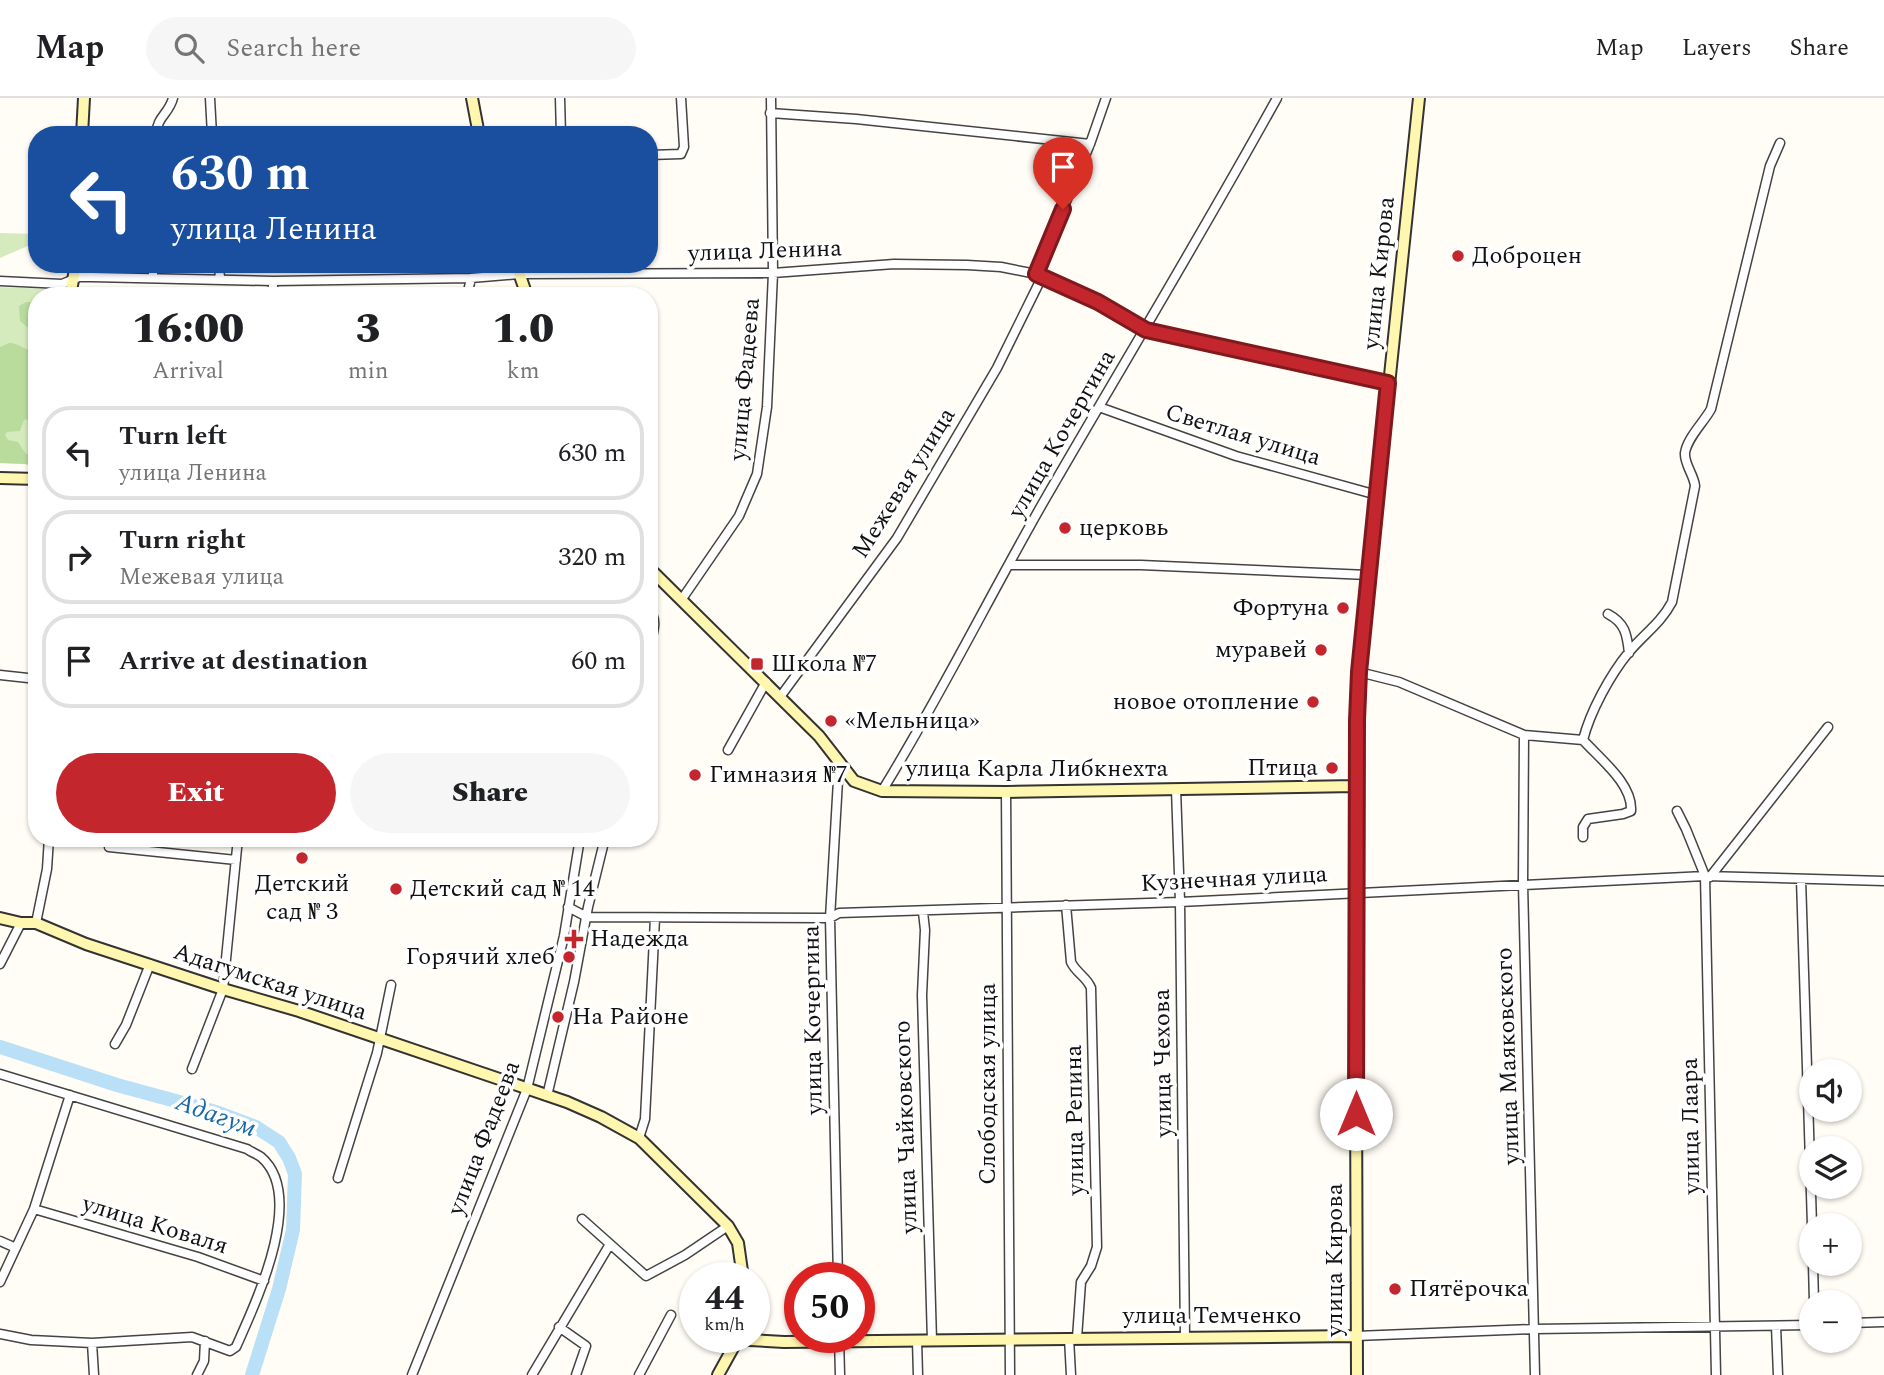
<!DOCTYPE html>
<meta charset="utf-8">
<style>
:root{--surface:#fff;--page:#f6f6f6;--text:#202124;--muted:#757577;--line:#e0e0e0;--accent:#c4262e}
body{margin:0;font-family:Spectral,serif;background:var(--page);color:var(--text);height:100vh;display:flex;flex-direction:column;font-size:26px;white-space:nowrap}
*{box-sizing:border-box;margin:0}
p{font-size:23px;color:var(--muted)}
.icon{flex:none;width:38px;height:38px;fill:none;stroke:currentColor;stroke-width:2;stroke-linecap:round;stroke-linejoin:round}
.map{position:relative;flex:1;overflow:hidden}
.details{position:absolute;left:28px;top:189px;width:630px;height:560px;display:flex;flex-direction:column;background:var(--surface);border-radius:28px;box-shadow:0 2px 5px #0004}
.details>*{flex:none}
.hud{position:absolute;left:28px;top:28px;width:630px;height:147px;border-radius:28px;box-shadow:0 2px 5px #0004;background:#1a4fa0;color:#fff;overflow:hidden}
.buttons{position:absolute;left:1799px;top:961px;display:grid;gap:14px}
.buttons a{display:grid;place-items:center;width:63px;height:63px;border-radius:50%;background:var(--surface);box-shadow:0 2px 5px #0004;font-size:35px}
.speed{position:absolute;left:679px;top:1164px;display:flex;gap:14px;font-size:35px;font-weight:700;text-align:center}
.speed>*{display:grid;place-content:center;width:91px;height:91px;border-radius:50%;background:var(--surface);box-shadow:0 2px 5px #0004;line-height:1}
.speed small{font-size:18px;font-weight:400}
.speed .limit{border:10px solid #d22;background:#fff;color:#111}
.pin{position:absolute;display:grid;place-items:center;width:60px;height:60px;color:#fff;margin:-72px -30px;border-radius:50% 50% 50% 0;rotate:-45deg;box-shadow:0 0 7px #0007}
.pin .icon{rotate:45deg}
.me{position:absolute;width:77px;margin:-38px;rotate:0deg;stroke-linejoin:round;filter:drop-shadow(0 0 5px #0008)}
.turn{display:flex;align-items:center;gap:24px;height:147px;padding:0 28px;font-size:32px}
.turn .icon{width:91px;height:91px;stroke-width:2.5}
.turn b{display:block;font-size:49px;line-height:60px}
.eta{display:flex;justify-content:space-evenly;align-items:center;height:119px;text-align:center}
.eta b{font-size:42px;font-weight:800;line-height:49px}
.cta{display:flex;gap:14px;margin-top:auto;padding:14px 28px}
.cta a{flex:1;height:80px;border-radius:42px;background:var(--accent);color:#fff;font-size:28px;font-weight:800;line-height:80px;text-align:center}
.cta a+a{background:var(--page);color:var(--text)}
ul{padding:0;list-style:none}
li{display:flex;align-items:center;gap:21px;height:94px;margin:0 14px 10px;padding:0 14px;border:4px solid var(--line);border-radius:28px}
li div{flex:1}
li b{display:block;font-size:26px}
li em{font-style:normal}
header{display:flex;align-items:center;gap:42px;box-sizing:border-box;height:98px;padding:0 35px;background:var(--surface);border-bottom:2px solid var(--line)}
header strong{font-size:33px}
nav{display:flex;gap:38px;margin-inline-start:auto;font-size:24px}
.search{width:490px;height:63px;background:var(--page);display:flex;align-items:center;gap:18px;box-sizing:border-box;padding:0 24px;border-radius:38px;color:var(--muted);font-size:26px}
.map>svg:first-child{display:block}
.green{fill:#d5ebbd}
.forest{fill:#b9dc9c}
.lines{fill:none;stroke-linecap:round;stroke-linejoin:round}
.river{stroke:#b9e0f7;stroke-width:14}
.street-casing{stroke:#444;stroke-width:11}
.secondary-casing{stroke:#333;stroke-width:14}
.street{stroke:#fff;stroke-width:8}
.secondary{stroke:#fff6b0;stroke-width:10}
.route-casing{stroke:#7f191e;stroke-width:18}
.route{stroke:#c4262e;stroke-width:12}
.poi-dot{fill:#c4262e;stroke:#fff;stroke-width:2.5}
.labels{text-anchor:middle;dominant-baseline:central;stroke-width:7;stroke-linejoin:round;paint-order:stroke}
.street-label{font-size:24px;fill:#111;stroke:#fff}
.poi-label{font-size:24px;fill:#111;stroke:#fff;text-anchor:start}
.water-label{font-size:26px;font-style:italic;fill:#1768a6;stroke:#fff}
</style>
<header>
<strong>Map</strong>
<div class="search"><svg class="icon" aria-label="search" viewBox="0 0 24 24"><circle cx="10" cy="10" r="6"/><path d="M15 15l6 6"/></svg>Search here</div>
<nav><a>Map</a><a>Layers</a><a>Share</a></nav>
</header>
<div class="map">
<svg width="1884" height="1277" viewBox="0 0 1884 1277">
<rect width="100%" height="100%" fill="#fffdf5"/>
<!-- green -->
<path class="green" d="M0,135l37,1v8l-37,16z
M0,189l50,2 10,7h-23v171l-12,-3 -25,-1z"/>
<!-- forest -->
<path class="forest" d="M26,204h11v28l-10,-3 -7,-6 -1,-15z
M9,245c11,0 17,9 28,8v67l-13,2 -4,11 -13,1 -2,3 3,5 10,2 8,12h4l7,-3v16l-12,-3 -25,-1v-116z"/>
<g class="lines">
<!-- river -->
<path class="river" d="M0,949l117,38 99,27 40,15 23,15 10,16 6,16 -2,56 -14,59 -27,86"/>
<defs>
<path id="street" d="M210,0l2,37
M560,0l1,37
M770,15l86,6 234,25
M156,37c1,-19 13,-21 17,-37
M649,57l32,-1 3,-7 -3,-49
M219,166l1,16
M1036,176l54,-130 16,-46
M153,180v-14
M0,183l62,3 17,-7h13l181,4 198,-3 48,-4 254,-1 121,-9 73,1 34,2 35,7 62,28 48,28 242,53
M273,198v-15
M467,198l4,-18
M1099,309l137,49 141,39
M1009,467h132l227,10
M649,490l7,-14
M682,501l57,-83 18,-42 10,-67 6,-134 -2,-175
M649,512c10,9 3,26 0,38
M1608,516c17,9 19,20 21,39
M1359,574l40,10 125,53 59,5c17,19 50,44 48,71l-8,3 -35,5 -5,8v10
M0,577l37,4
M780,599l117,-159 100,-170 45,-91
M1524,637l-1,149 12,491
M1583,642c7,-28 27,-65 46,-88 15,-18 32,-29 43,-50l23,-116c-1,-11 -11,-22 -10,-33 2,-15 19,-31 26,-44l59,-243 10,-23
M728,652l38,-68
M1176,691l4,113 5,435
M882,693c58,-94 107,-194 162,-290 78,-135 158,-267 233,-403
M1006,694l4,583
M1677,713l9,18 19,47 11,499
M109,749l127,13
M1710,779l118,-150
M1801,781l11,346
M1066,807l5,57c5,11 16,15 20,26l6,259 -6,19 -10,16 -4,56
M568,809l19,10
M923,814l2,18 -3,65 10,346
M587,819l243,1 9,-5 341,-11 525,-26 179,5
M36,825l11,-54 2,-31
M0,866l21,-41
M115,946l11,-19 24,-61
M192,971l31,-80 15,-151
M0,976l247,75c4,3 10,5 14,8 46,39 -6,147 -25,190l-6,4 -38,-14 -100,6 -61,-3 -31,-6
M547,998l27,-114 14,-75 17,-69
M639,1040l6,-19 10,-201
M338,1080l39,-125 14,-68
M34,1111l164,48 66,24
M582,1121l64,57 39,-21 43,-29
M0,1143l16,7
M1813,1166l1,38
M838,1180l-8,-360 9,-155
M0,1184l34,-73 36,-114
M1850,1225l34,-1
M1776,1228l2,49
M559,1229l27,19 -10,29
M1356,1238l179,-7 276,-4
M839,1239l1,38
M1069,1240l2,37
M917,1242l1,35
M92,1245l2,32
M197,1277l7,-14 1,-20
M412,1277l115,-286 37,-153 16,-98
M532,1277l78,-131
M639,1277l32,-60"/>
<path id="secondary" d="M472,0l7,37
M82,37l2,-37
M516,166l11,32
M70,198l6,-32
M0,380l37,1
M649,470l170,168 35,45 28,10 124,1 349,-6
M0,820l21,5h15l50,21 137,45 76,22 268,91 34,15 38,21 89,88 10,17 5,35
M739,1239l11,3 34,2 572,-6
M718,1277l21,-38
M1357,1277l-2,-589 4,-114 60,-574"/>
</defs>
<!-- street casing -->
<use href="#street" class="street-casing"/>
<!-- secondary casing -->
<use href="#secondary" class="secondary-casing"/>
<!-- street -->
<use href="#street" class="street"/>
<!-- secondary -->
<use href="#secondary" class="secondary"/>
</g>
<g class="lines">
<defs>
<path id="route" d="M1063,111l-27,65 62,28 48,28 242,53 -29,289 -2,48 -1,394"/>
</defs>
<!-- route casing -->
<use href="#route" class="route-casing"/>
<!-- route -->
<use href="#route" class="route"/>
</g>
<!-- markers -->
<g class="poi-dot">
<circle cx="1458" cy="158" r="7"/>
<circle cx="1065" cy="430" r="7"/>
<circle cx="1343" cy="510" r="7"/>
<circle cx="1321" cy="552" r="7"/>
<rect x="750" y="559" width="14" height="14" rx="3.5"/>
<circle cx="1313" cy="604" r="7"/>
<circle cx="831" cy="623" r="7"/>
<circle cx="1332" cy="670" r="7"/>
<circle cx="695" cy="677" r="7"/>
<circle cx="302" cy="760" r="7"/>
<circle cx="396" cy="791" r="7"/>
<path d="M570.5 830.5h7v7h7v7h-7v7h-7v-7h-7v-7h7z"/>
<circle cx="569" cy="859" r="7"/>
<circle cx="558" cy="919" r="7"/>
<circle cx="1395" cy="1191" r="7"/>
</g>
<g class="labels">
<!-- street labels -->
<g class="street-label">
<text transform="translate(765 153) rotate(-2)">улица Ленина</text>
<text transform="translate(1379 175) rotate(-84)">улица Кирова</text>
<text transform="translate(745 281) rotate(-85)">улица Фадеева</text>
<text transform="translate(1062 336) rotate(-60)">улица Кочергина</text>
<text transform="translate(1243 337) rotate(17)">Светлая улица</text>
<text transform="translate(904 385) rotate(-58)">Межевая улица</text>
<text x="1037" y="671">улица Карла Либкнехта</text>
<text transform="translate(1234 781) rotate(-3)">Кузнечная улица</text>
<text transform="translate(270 884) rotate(18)">Адагумская улица</text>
<text transform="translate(813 922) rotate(-91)">улица Кочергина</text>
<text transform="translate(1508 958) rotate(-92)">улица Маяковского</text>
<text transform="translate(1163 965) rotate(-91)">улица Чехова</text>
<text transform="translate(988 986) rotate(-90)">Слободская улица</text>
<text transform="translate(1075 1022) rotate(-91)">улица Репина</text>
<text transform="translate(1691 1028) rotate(-91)">улица Лаара</text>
<text transform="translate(906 1029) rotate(-92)">улица Чайковского</text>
<text transform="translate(484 1040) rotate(-69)">улица Фадеева</text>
<text transform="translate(155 1127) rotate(17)">улица Коваля</text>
<text transform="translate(1335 1162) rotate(-90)">улица Кирова</text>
<text x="1212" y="1218">улица Темченко</text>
</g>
<!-- poi labels -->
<g class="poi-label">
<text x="1472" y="158">Доброцен</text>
<text x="1079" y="430">церковь</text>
<text x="1329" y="510" text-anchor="end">Фортуна</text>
<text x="1307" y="552" text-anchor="end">муравей</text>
<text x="771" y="566">Школа №7</text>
<text x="1299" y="604" text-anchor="end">новое отопление</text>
<text x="845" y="623">«Мельница»</text>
<text x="1318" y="670" text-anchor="end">Птица</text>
<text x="709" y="677">Гимназия №7</text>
<text x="302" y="786" text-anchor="middle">Детский<tspan x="302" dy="28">сад № 3</tspan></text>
<text x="410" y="791">Детский сад № 14</text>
<text x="590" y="841">Надежда</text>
<text x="555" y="859" text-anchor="end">Горячий хлеб</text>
<text x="572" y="919">На Районе</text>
<text x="1409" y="1191">Пятёрочка</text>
</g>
<!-- water labels -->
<g class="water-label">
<text transform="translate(216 1017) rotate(20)">Адагум</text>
</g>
</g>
</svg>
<div class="buttons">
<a><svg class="icon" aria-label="sound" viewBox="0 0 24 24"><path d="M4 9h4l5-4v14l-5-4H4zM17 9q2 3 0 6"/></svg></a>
<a><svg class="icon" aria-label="layers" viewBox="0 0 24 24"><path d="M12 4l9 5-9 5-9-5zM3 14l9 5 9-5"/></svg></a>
<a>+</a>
<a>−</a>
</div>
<div class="speed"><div>44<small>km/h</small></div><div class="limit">50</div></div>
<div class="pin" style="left:1063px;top:111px;background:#d93025"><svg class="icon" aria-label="arrive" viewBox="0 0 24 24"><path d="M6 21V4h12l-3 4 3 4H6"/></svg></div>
<svg class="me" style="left:1356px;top:1016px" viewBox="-20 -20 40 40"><circle r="19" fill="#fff"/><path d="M0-13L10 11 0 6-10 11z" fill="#c4262e"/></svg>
<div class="hud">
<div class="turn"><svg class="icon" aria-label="left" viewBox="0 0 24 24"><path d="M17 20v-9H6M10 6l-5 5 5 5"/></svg><div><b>630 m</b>улица Ленина</div></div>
</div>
<section class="details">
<div class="eta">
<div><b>16:00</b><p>Arrival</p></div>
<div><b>3</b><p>min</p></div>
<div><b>1.0</b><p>km</p></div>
</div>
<ul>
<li><svg class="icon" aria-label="left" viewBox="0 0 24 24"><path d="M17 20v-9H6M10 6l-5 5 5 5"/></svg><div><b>Turn left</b><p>улица Ленина</p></div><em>630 m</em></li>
<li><svg class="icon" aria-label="right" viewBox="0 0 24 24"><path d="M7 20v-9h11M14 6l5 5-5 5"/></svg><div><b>Turn right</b><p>Межевая улица</p></div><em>320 m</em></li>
<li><svg class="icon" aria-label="arrive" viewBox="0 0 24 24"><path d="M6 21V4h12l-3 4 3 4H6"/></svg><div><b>Arrive at destination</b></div><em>60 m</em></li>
</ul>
<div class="cta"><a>Exit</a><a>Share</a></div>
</section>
</div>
